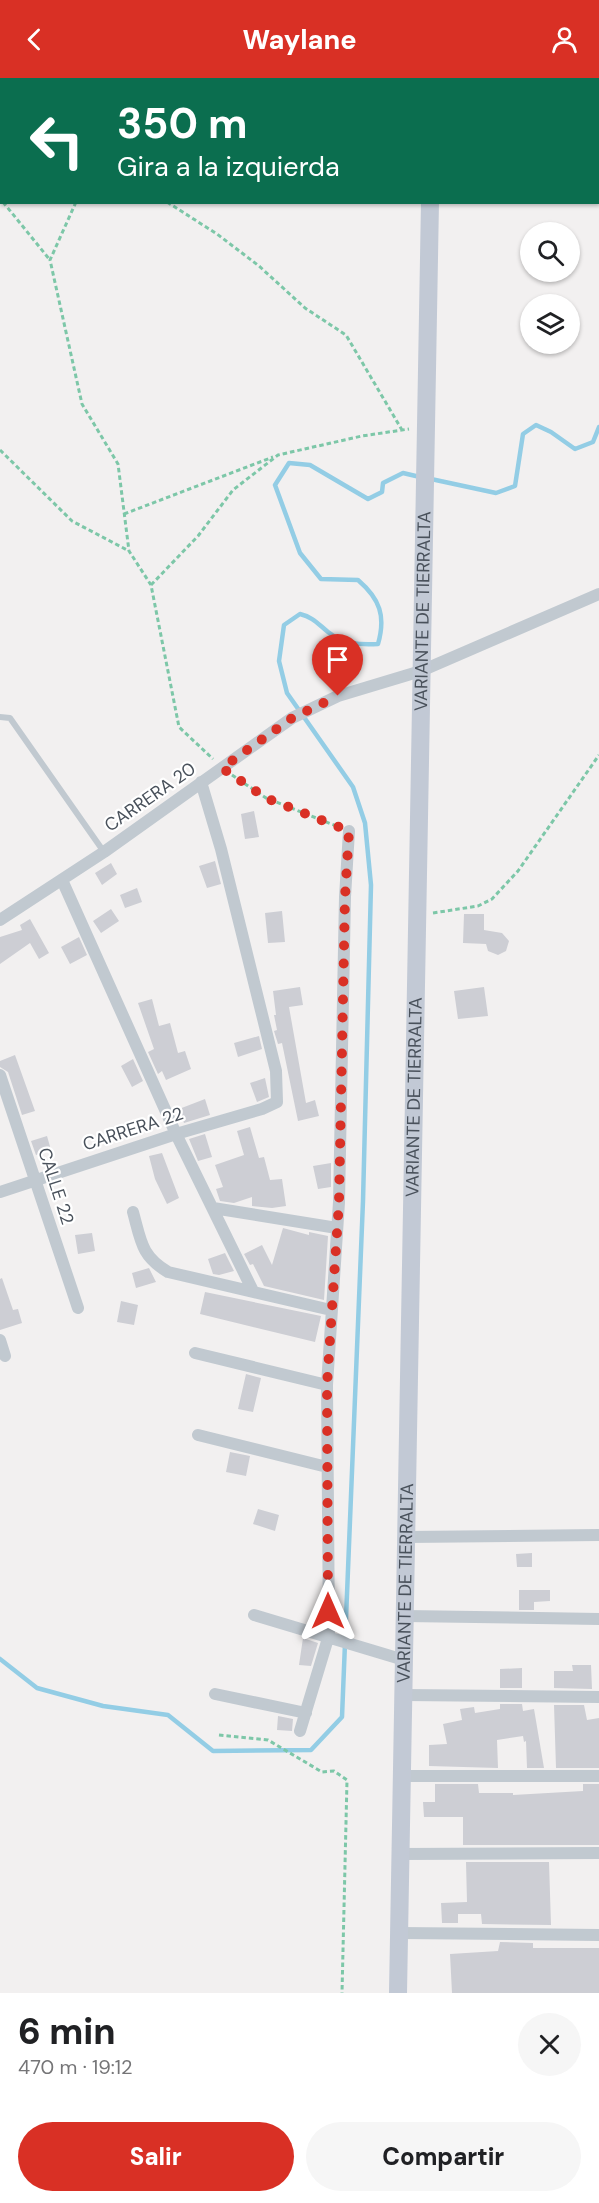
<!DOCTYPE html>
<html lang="es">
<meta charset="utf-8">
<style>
:root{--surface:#fff;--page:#f6f6f6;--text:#202124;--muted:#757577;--accent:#d93025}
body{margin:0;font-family:"DM Sans",sans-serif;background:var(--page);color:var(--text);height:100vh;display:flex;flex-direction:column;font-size:22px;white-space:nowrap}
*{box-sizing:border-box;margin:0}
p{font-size:20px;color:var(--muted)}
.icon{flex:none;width:33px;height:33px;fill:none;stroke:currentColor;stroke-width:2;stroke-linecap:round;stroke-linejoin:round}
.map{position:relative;height:1915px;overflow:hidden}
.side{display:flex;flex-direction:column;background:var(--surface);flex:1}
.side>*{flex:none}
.top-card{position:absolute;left:0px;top:0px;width:600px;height:126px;box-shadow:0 2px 4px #0004;background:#0b6e4f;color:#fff;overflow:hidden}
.controls{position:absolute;left:520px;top:144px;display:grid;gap:12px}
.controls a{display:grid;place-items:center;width:60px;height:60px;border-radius:50%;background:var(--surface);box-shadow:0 2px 4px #0004;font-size:30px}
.pin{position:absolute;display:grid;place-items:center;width:51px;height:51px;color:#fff;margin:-62px -26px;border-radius:50% 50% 50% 0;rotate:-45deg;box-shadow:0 0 6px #0007}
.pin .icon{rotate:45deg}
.me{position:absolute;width:66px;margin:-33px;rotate:0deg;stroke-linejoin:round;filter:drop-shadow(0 0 4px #0008)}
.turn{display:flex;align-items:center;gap:21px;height:126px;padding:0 18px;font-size:27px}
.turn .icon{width:78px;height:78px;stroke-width:2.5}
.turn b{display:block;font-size:42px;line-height:51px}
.round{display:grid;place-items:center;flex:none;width:63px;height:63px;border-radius:32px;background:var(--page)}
.summary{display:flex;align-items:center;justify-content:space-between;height:102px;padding:0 18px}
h1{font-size:36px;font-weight:800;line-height:45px}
.primary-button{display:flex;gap:12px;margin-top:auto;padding:12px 18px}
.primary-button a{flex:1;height:69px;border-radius:36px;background:var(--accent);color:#fff;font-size:24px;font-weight:800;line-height:69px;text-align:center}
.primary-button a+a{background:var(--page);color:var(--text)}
header{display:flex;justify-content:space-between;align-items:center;height:78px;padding:0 18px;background:var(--accent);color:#fff;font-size:27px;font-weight:800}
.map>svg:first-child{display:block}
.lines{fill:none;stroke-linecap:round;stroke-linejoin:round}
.stream{stroke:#93cde5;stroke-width:4.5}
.building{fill:#cdced4}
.path{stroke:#7dc7a8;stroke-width:3;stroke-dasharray:4.5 3;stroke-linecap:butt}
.lane{stroke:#c1c9d0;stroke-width:6}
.street{stroke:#c1c9d0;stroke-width:12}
.secondary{stroke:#c2c9d5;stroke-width:18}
.route{stroke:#d93025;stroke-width:10;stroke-dasharray:0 18}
.labels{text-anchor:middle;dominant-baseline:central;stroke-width:4.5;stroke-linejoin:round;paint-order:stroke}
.street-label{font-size:18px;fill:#49515b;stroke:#fff}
</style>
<header><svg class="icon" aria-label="back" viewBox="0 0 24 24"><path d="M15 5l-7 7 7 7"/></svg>Waylane<svg class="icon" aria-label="person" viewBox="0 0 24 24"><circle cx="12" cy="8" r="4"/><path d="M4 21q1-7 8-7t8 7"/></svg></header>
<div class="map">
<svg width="599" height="1915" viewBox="0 0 599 1915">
<rect width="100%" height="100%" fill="#f2f0f0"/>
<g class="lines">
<!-- stream -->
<path class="stream" d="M431,401l65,14 19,-7 8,-52 13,-9 15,7 24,17 18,-7 6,-15
M0,1581l37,29 66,18 65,9 45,36 98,-1 31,-33 21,-516 8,-316 -6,-62 -12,-36 -66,-94 -8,-32 5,-36 16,-11c13,3 18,10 28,18 15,12 31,13 50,12 8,-28 2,-45 -20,-64l-37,-1 -21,-26 -25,-68 14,-22 21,2 58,34 14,-7 1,-9 20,-10 17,4"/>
</g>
<!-- building -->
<path class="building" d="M254,733l5,26 -14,2 -4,-25z
M215,783l6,23 -14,4 -8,-22z
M111,785l6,11 -15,11 -7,-12z
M137,810l5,14 -17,6 -5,-13z
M111,831l8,12 -18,12 -8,-12z
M282,833l3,31 -17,1 -3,-30z
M464,836h20v16l18,3 7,8 -3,10 -8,4 -10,-4 -2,-7 -23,-1z
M30,841l19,34 -10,6 -9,-16 -30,21v-27l22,-7 -2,-5z
M79,859l8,18 -17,9 -9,-17z
M300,909l3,18 -14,2 17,96 9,-3 4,16 -21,5 -16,-78 -4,1 -4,-13 3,-1 -3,-15h2l-3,-24z
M484,909l4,29 -30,3 -4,-28z
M152,921l7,27 11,-3 8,30 7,-2 6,18 -25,11 -4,-9 -4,3 -10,-22 6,-3 -16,-46z
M259,958l3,13 -24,8 -4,-14z
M15,977l20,56 -13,4 -14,-43 -8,-5v-6z
M133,981l10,22 -11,6 -11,-21z
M265,1000l4,19 -12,5 -7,-19z
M205,1021l5,16 -26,8 -5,-14z
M250,1049l9,31 5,-1 6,23 12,-1 4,27 -14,2 -20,-2v-9l-18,6 -14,-2 -4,-12 7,-2 -8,-22 29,-10 -7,-24z
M205,1056l7,23 -14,4 -9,-22z
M47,1058l4,14 -15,5 -5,-14z
M162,1075l17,45 -12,6 -12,-25 -6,-23z
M331,1085v24l-13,2 -5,-23z
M283,1150l26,7v-3l19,4 -4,64 -60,-14 -11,-22 -3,1 -6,-11 18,-9 10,20z
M92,1155l3,18 -17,3 -3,-19z
M225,1175l9,18 -15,4 -6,-1 -5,-15z
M149,1190l7,14 -20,6 -4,-15z
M2,1200l11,32 5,-1 4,14 -22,7v-51z
M205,1214l116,24 -6,26 -115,-28z
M121,1223l17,4 -4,20 -17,-3z
M246,1296l15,4 -8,34 -15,-3z
M230,1374l20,4 -4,20 -20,-4z
M258,1431l21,6 -4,16 -22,-7z
M532,1475v14h-15l-1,-13z
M519,1512h31v11l-16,1v8h-15z
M303,1560l15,5 -7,23 -12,-1z
M572,1587h19l1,24 -38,-1v-17h19z
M522,1590v20h-22v-19z
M500,1626h22l1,7 11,-2 10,59h-17l-1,-27 -2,1 -1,-6 -26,4 1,28 -69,-2v-21l18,-1 -4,-20 19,-4 -2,-11 14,-2 1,6 25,-4z
M554,1627h30l3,15 12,-2v50h-43z
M278,1638l15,3 -1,12 -15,-1z
M435,1706h43l1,9h34v2l70,-4v-7h16v61h-136v-28h-39l-1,-15h12z
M466,1784h83l2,63 -69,-1 -1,-10h-23v9h-16l-1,-20 26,-1z
M500,1864l33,1v5h66v45h-147l-2,-39 48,-3z"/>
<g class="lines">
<!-- path -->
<path class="path" d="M62,0v2
M335,0v2
M0,88h2
M0,121l2,2
M3,124l47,58
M76,124l-26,58 32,144 36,60 11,87 22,34 28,142 34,32
M167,124l50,32 42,32 46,42 41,27 56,95
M0,372l72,71 57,30
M124,436l149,-57
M151,507l47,-49 35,-46 45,-35 84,-19 47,-7
M232,697l34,23 73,29
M433,835l45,-7 14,-7 26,-28 81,-116
M219,1657l49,5 54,32 12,-1 13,9 -5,213"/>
<!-- lane -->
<path class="lane" d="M0,639l10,1 94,134"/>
<!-- street -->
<path class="street" d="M62,802l114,254 77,157
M0,842l104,-68 188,-134 46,-22 83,-25 178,-77
M0,997l78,233
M0,1114l176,-58 86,-25 15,-7 -1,-31 -55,-222 -20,-67
M213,1130l124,20
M133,1134c8,29 8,44 35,60l163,38
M0,1262l5,16
M195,1275l132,32
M198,1357l129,32
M407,1459l192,-2
M254,1537l150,45
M405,1538l194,3
M215,1616l91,19
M404,1617l195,2
M300,1653l29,-96 -2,-250 12,-183 6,-305 4,-66
M402,1698h197
M401,1776l198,-1
M399,1855l200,2"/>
<!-- secondary -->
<g class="secondary">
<path d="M432,2v-2"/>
<path id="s1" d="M398,1915l32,-1791"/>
</g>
</g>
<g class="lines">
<!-- route -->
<path class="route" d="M328,1533l-1,-226 12,-183 6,-305 4,-66 -83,-33 -44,-30 70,-50 46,-22"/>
</g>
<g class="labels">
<!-- street labels -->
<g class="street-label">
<text stroke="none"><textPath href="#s1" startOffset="1382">VARIANTE DE TIERRALTA</textPath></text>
<text transform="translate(150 719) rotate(-35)">CARRERA 20</text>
<text stroke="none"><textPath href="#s1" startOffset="896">VARIANTE DE TIERRALTA</textPath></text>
<text transform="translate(133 1051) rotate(-18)">CARRERA 22</text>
<text transform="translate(56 1108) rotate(72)">CALLE 22</text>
<text stroke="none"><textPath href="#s1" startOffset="410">VARIANTE DE TIERRALTA</textPath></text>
</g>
</g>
</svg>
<div class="controls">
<a><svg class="icon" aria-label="search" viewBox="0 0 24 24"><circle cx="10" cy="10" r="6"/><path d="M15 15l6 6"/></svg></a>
<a><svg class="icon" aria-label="layers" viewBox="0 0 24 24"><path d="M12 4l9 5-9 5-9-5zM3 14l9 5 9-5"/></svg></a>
</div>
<div class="pin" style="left:338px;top:618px;background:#d93025"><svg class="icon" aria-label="arrive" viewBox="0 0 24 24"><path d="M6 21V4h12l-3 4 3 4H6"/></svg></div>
<svg class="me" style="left:328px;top:1533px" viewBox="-20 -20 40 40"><path d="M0-17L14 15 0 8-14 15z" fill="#d93025" stroke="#fff" stroke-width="4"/></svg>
<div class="top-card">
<div class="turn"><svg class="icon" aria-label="left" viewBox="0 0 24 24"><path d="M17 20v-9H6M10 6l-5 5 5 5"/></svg><div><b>350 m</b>Gira a la izquierda</div></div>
</div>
</div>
<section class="side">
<div class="summary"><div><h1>6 min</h1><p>470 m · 19:12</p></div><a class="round"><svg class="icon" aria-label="close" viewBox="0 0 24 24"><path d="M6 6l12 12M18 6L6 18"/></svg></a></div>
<div class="primary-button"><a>Salir</a><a>Compartir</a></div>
</section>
